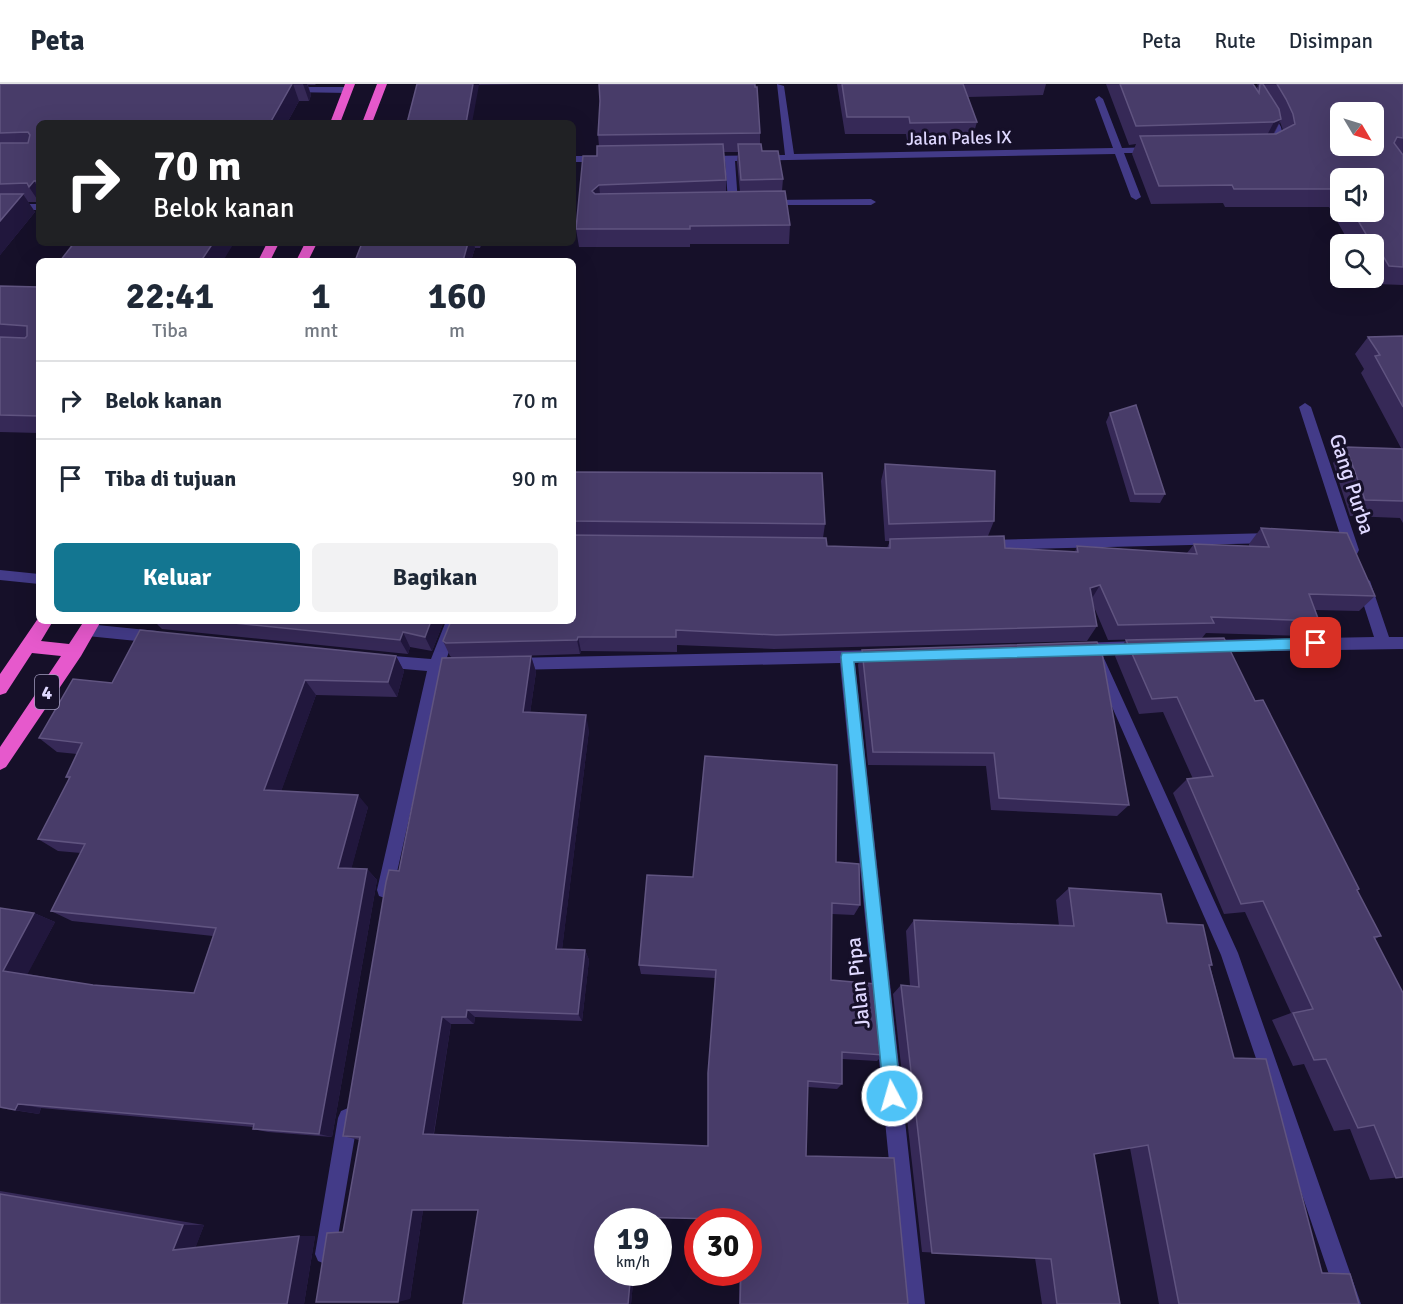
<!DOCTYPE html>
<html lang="id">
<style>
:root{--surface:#fff;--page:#f2f2f3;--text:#1f2937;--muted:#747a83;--line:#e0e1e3;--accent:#137691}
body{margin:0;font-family:Signika,sans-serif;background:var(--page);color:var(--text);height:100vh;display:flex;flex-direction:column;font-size:22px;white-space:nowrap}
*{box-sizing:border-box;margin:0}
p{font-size:20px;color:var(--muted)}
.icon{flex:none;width:33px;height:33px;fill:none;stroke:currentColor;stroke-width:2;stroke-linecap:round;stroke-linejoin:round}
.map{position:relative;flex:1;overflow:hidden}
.details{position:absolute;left:36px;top:174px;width:540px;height:366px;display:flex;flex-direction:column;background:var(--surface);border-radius:9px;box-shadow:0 6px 24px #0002}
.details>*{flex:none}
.top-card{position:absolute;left:36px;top:36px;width:540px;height:126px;border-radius:9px;box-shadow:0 6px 24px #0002;background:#202124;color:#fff;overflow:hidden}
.needle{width:39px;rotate:128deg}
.fabs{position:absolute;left:1330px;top:18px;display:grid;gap:12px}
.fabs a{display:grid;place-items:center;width:54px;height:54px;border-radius:9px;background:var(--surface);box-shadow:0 6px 24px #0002;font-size:30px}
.speed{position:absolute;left:594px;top:1124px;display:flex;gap:12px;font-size:30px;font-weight:700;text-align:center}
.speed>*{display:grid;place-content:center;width:78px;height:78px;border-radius:50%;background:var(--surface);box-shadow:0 6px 24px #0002;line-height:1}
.speed small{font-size:15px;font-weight:400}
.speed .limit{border:9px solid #d22;background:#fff;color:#111}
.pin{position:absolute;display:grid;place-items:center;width:51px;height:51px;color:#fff;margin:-26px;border-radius:12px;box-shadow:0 3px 9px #0006}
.me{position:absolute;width:66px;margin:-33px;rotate:354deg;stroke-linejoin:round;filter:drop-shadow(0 0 4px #0008)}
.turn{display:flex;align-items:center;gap:21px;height:126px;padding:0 18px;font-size:27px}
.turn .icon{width:78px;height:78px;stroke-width:2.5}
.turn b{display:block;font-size:42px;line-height:51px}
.eta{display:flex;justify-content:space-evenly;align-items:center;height:102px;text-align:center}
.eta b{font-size:36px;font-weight:800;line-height:42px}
.button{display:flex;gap:12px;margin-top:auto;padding:12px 18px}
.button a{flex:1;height:69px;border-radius:9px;background:var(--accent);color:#fff;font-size:24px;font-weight:800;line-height:69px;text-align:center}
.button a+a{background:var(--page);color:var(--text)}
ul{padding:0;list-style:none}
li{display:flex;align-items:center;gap:18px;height:78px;padding:0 18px;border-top:2px solid var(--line)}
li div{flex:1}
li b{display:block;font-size:22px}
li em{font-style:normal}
header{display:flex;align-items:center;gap:36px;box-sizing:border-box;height:84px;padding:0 30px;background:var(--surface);border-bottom:2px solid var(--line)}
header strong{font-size:28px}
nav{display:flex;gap:33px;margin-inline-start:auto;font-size:21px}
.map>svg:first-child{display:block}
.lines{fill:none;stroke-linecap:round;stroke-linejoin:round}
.minor{fill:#433b88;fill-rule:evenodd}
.trunk{fill:#e659cc;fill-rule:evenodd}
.wall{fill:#362957;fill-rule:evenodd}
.shaded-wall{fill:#21173d}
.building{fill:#483c69;stroke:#605480;stroke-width:1.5;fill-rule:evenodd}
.route{fill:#4fc3f7;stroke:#337fa1;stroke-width:1.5}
.labels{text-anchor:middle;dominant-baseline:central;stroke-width:6;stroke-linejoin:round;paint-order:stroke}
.far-street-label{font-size:18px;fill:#dfd8ff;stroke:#161029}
.shield{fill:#161029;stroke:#a39cbf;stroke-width:1.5}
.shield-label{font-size:20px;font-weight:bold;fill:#dfd8ff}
.street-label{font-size:21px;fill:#dfd8ff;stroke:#161029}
</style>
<header>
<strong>Peta</strong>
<nav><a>Peta</a><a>Rute</a><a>Disimpan</a></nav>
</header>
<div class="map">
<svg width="1403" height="1220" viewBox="0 0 1403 1220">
<rect width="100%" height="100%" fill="#161029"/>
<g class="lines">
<!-- minor -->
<path class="minor" d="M777,0l7,2 10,68 319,-6 -18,-49 4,-3 4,3 19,49 30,-1 5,3 -5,3h-28l17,44 -5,3 -5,-3 -16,-43 -380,7 3,42 -5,3h-13v-4l8,-1 -3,-40 -20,1 -5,-3 5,-3 80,-1z
M1244,0h8l18,23 11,20 3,13 -12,8 -8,-2 10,-7 -3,-12 -10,-20z
M291,3h57l4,3 -4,3 -60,-1 -1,-2z
M573,72h30l5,3 -5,3h-30z
M769,116l102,-1 5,3 -5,3h-106l-1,-2z
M0,120h39v6h-39z
M1305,319l6,4 48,143 -2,4 -5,1 -7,-5 -46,-143z
M1275,449l7,5 -7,5 -288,7 -7,-5 7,-5z
M0,486l39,4v10l-39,-4z
M1363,492l7,5 19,56h14v12l-195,3 -5,-2 -2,-4 2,-4 5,-2 166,-3 -18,-56z
M446,537h14l-14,39 20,2 2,4 -2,4 -24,2 -49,218 -2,6 -6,2 -6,-2 -2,-6 50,-219 -46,-4 -5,-2 -2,-4 2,-4 5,-2 50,4z
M87,540l70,7 5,2 2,4 -2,4 -5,2 -70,-7 -5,-2 -2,-4 2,-4z
M1139,557l5,2 2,4 -2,4 -42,3 136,299 123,351h-22l-118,-349 -130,-296 2,-4 -19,-2 -2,-4 2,-4 5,-2z
M878,566l5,2 2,4 -2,4 -28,3 70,641h-22l-63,-641 -328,7 -5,-2 -2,-4 2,-4 5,-2z
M348,1024l7,3 3,7 -23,136 -3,7 -7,3 -7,-3 -3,-7 23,-136 3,-7z"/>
<!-- trunk -->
<path class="trunk" d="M345,0h10l-15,39h-10z
M377,0h10l-15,39h-10z
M267,159h12l-9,18h-12z
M305,159h12l-9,18h-12z
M39,533v4h14l-12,20 28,3 15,-23h17l-20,35 -75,111 -6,3v-23l61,-91 -29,-3 -26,40 -6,2v-21z"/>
</g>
<!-- wall -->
<path class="wall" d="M0,0h316l-1,1h-7l3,10 -2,6h-10l-12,22h-248v79h-11l7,10 -35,43z
M409,0h133l-63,1z
M837,0h209l-3,11 -75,2 9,25 -5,17 -65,1 -1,-6h-61z
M1106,0h147l3,5 2,-3 -1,-2h146v201l-27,-1 -4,-6h2v-34h-24l-21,-37h-104l-2,-4 -72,1 -19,-50 4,-10 -7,1zM1280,38l3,8 -7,4h-2zM1341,94l33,34h-33z
M755,3l5,46v11l2,7 21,28 -1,12 8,34 -1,19h-99v3h-111l-3,-18 23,-83 -1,-11zM724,68h14l-1,10 3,30h-14v-12z
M360,159h122l-2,5h-5l-4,13h-116l6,-16z
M0,202l39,1v146l-39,-1z
M1403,252v187l-3,-5 -50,-2 -17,-53 13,-16 55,1 -40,-75 3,-4 -9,-15 13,-17z
M1110,329l55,81 -5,9 -30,-1 -24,-80z
M885,380l109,57 -6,15 17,12 70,4 2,-6 110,7 7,-9 55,2v-2l12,-16 114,68 -16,15 -44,-1 4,11 -15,15 -98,-3 -4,5 -94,2 -14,-33 3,19 -10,15 -313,8 -97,-4v7l-96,-1 -1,3 -127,4 -3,-2 -7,-15 130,-20v-149l252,52 -2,14 4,8 60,2 3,-7h-5l-4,-60z
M143,537h301l-12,30 -22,-4 -2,7 -246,-25 -5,-5 -12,-1z
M1126,556l129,61 104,188 -2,1 24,46 -6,3 28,238 -33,3 -20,-51 -16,2 -30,-67 -11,2 -21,-46 19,-7 -46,-101 -21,2 -51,-121 14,-14h6l-30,-67 -24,2 -24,-58z
M862,566l267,155 -12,11 -126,-6 -5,-44 -118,-1 -10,-100z
M396,572l8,15 -7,26 -81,-2 -35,96 87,16 -17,62h16l10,11 -45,257 -64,-5 -15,-3v-2l-212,-19 -2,6 -39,-6 34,-195 21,9 -28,52 66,11 101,8 19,-57 -141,-15 -21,-10 30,-58 -23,-2 -20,-12 31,-60 -3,-2 11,-23 -20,-2 -18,-14 73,-55z
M531,572l5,16 -6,41 59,17 -27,219 23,1 4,10 -7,61 -107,-4 -1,7h-23l-17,110 274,12 7,-168 -74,-4 -2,-9 54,-88 143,-15 24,43 -6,10 -22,-1 -1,66 52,75 -6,6 -35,-2v25l-5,5 -29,-2 -2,69 102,148h-169v-32h9v-51h-33v-2l-77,-1 -30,54h26l-3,32h-168l15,-94h-55l-13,89 -51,-159 -16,-4 56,-265z
M1069,804l98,35 45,42 -2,1 24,92 88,214 28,2 9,30h-200l-29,-156 -36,6 26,150h-78l-7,-46 -113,-6 -29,-258 8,-9 9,1 -4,-55 8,-11 145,6 -3,-26z
M0,1107l204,34 -9,23 120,-12 -11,68h-304z"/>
<!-- shaded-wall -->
<path class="shaded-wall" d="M292,0h1l6,17 -12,22h-17z
M303,0h4l4,11 -2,6z
M473,0h6v1l-7,38h-6z
M1281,35l-10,19 -7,3 10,-19z
M34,97l5,8v13l-10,-15z
M599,101l2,18 -9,-12z
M23,110l12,18 -35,43v-34z
M213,159h21l-11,18h-22z
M468,159h6l1,5 -4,13h-8z
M1100,501l-9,15 -1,-12z
M431,537h13l-12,30 -7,-14z
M403,548l7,15 -2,7 -8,-14z
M578,553l3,14 -1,3 -3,-14z
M396,572l8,15 -7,26 -9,-15z
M531,572l5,16 -8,55 -5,-15z
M305,596l11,15 -39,108 -13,-13z
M586,631l3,15 -28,228 -5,-9z
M358,711l10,12 -19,71 -11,-10z
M367,785l10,11 -45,257 -13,-3z
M34,829l21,9 -30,57 -22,-8z
M585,866l4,10 -7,61 -4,-7z
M467,926l8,7 -1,7 -8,-7z
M442,933l9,7 -18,113 -10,-3z
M18,1020l23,4 -2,6 -24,-4z
M412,1126h11l-13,89 -12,3z
M183,1141h21l-9,24 -22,1z
M299,1152h16l-11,68h-17z
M631,1188h3l-3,32h-3z"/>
<!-- building -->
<path class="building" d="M0,0h292l-22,39h-231v58h-5l-5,6 -2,-4 -27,1v-41h28l2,-8 -2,-3 -28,1z
M417,0h56l-7,39h-59z
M599,0h156v3h2l3,46 -162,2 2,-34z
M842,0h121l14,38 -67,1 -1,-6h-62z
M1120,0h133l6,9 1,-9h3l16,25 2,10 -7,3 -138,4z
M1277,0h126v54l-6,-1 -3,6 9,12v112l-14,-1 -15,-25h-4l-17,-29h21v-34h-33v12l-1,-1h-106l-2,-4 -73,1 -19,-50 136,-2 19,-10 -2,-10 -7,-15zM1341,28h33v34h-33z
M723,60l3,36 -127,5 -7,6 3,3 190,-3 5,34 -100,1v3h-114l7,-73h14v-10z
M738,60h23l1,7h16l5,28 -42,1z
M0,110h23l-23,27z
M74,159h139l-12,18h-141z
M362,159h106l-5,18h-108z
M0,202l39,1v129l-39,-1v-78l25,1 2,-2v-10l-27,-2z
M1403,252v71l-28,-51 5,-1 -12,-18z
M1136,321l29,89h-30l-25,-81z
M1346,363l57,2v52l-38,-1z
M885,380l110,7 -1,50 -105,3z
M573,388l249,1 3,51 -252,-3z
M1261,444l86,5 28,63 -66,-2 10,27 -108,-4 3,6 -96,2 -18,-40 -10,3 7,38 -321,9 -100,-5v7h-98l-1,3 -131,3 -3,-2 8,-20h122v-86l253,3 1,8 63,2v-9l114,-3 1,12 73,4 -1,-6 120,8 -3,-10 75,3z
M214,537h217l-6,16 -22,-5 -3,8z
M140,546l256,26 -8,26 -83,-2 -41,110 94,5 -20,73 29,1 -48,265 -66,-5 1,-5 -236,-20 -3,6 -15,-3v-199l34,5 -31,58 90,14 101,8 22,-65 -165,-17 34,-67 -47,-5 32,-62h-4l16,-34 -43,-5 34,-59 39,4z
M1224,554l31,63 8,-1 96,189 -2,1 24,46 -7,1 29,56v184l-7,1 -22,-53 -16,3 -32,-69 -12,1 -21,-47 20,-4 -50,-108 -22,3 -54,-125 26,-3 -36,-79 -25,2 -26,-59z
M1097,558l5,11 27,152 -130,-7 -5,-45 -121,-1 -11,-102z
M531,572l-8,56 63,3 -30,234 29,1 -7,64 -111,-4 -1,7h-24l-19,117 285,12v-73l8,-103 -77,-5 8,-90 46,2 12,-121 132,9 -1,97 23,2 1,41 -28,-2 -1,77 45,4 7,71 -41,-3v32l-34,-3 -2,75 88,2 14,146h-168l1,-32h7v-51h-32v-2l-81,-2v4h-27v51h23l-3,32h-165l15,-94h-66l-14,92h-82l11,-69 16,-1 17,-95 -17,-1 43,-254 3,-12 10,1 43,-213z
M1069,804l92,6 6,29 36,2 9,40h-3l25,93 32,1 56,214 28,1 9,30h-180l-31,-159 -54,9 26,150h-63l-6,-45 -119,-6 -31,-268 18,2 -5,-67 160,6z
M0,1110l183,31 -10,25 126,-14 -12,68h-287z"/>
<!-- route -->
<path class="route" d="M1316,554l7,5 -7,6 -462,13 47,434 -3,6 -6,3 -6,-3 -2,-6 -43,-439 1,-4z"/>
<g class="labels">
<!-- far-street labels -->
<g class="far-street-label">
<text transform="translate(959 54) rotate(-1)">Jalan Pales IX</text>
</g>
<!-- shield labels -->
<rect class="shield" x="35" y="591" width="24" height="34" rx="4.5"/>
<g class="shield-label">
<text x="47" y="608">4</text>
</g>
<!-- street labels -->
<g class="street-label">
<text transform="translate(1352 400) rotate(72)">Gang Purba</text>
<text transform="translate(858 899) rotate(-96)">Jalan Pipa</text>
</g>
</g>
</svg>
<div class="fabs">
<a><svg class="needle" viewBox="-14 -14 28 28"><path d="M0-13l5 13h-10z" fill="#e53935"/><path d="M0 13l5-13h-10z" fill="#747a83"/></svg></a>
<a><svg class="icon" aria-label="sound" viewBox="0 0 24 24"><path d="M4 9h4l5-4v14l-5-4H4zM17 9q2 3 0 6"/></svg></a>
<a><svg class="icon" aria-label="search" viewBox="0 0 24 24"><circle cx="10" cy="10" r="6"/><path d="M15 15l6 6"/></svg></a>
</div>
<div class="speed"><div>19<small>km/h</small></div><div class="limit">30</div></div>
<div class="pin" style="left:1316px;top:559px;background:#d93025"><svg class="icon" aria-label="arrive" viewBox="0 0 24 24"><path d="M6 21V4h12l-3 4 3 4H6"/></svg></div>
<svg class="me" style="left:892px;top:1012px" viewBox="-20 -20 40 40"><circle r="17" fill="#4fc3f7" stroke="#fff" stroke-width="3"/><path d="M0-11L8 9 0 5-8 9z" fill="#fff"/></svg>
<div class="top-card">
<div class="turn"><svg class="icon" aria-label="right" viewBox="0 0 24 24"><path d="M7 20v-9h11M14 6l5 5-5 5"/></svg><div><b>70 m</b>Belok kanan</div></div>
</div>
<section class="details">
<div class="eta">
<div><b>22:41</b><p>Tiba</p></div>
<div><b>1</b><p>mnt</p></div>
<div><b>160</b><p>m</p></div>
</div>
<ul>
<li><svg class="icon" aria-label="right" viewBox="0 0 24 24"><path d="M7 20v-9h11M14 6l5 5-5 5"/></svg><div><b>Belok kanan</b></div><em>70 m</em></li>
<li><svg class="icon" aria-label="arrive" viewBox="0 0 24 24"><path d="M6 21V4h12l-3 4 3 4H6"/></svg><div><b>Tiba di tujuan</b></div><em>90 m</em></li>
</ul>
<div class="button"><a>Keluar</a><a>Bagikan</a></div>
</section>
</div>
